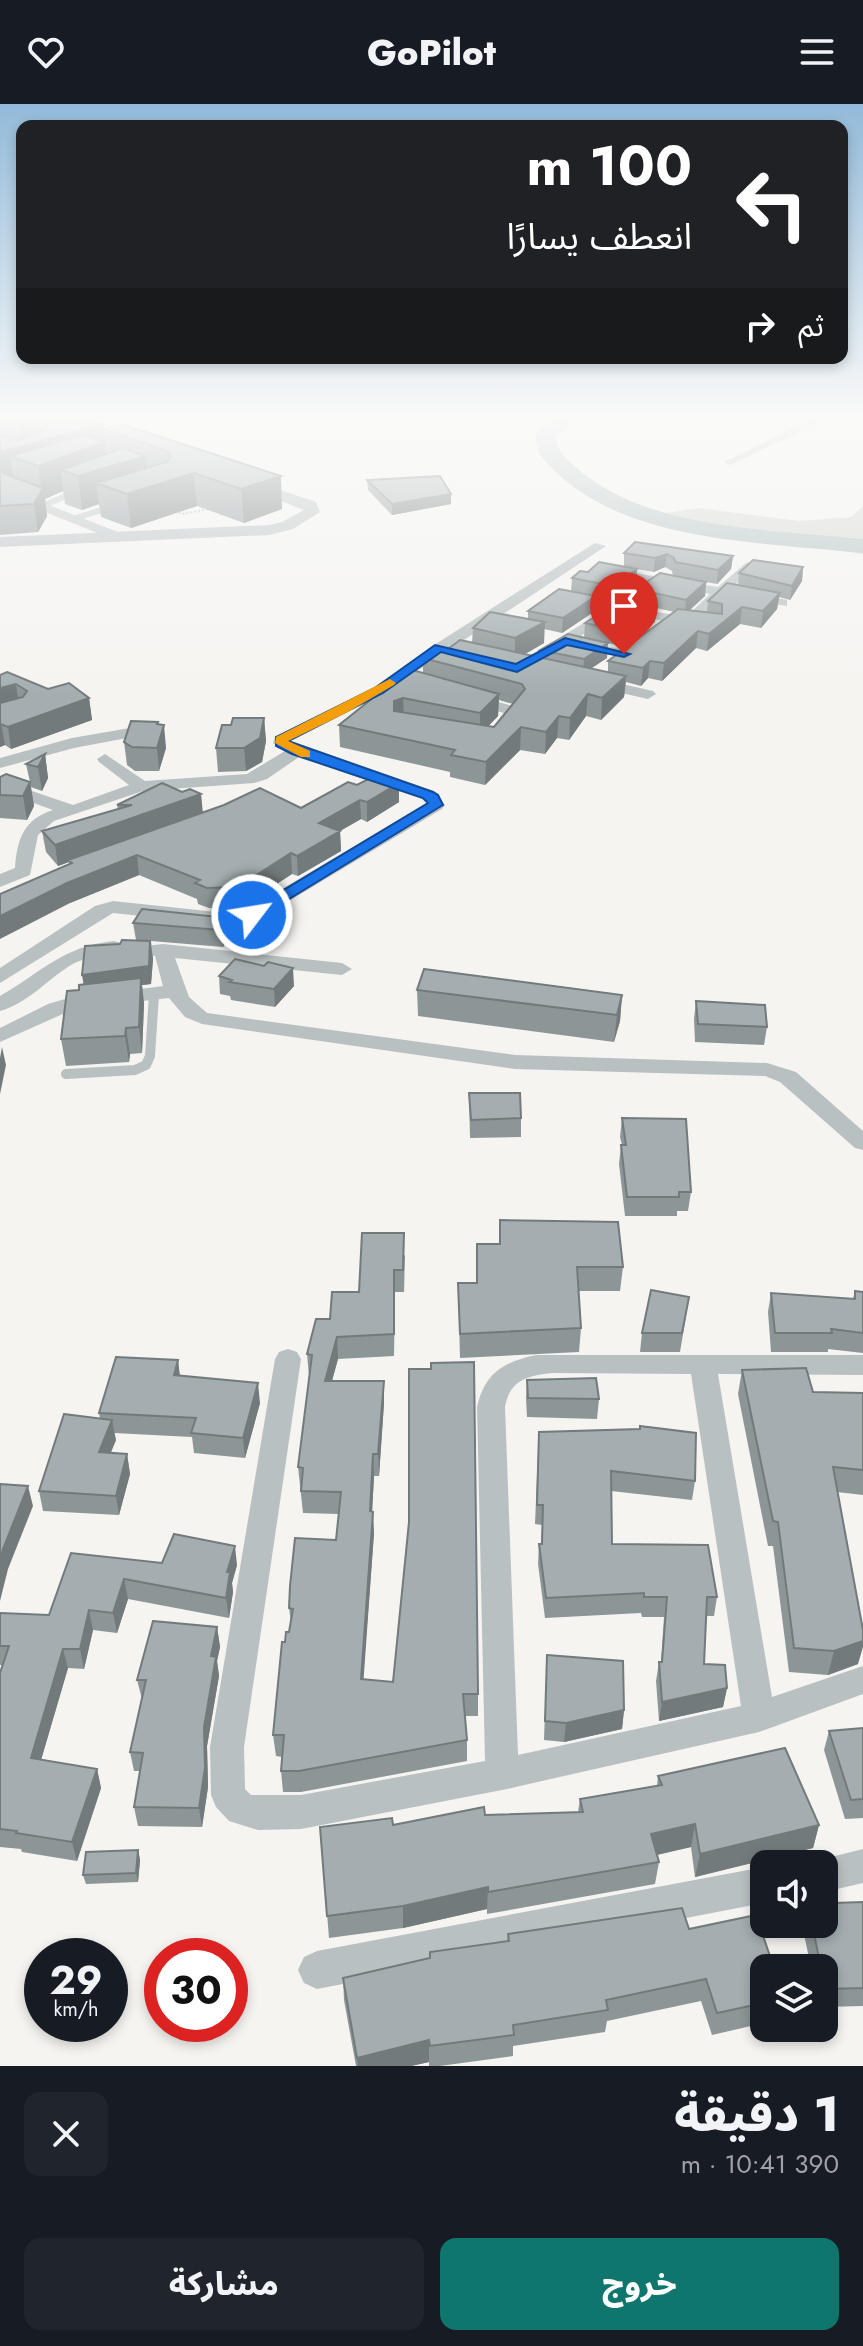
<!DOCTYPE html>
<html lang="ar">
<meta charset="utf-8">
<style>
:root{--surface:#171b24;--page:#20242c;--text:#f1f3f6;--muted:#9ea1a6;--accent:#0f766e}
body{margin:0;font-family:Jost,"Noto Sans Arabic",sans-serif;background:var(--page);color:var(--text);direction:rtl;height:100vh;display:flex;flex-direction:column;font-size:30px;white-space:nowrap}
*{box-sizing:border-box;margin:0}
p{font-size:26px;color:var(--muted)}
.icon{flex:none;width:44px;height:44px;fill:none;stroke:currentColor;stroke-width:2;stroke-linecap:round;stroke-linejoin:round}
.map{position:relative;height:1962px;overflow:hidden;direction:ltr}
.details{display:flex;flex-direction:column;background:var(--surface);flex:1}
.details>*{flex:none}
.top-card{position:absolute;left:16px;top:16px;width:832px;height:244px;border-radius:16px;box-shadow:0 4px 12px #0003;direction:rtl;background:#202124;color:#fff;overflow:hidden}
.controls{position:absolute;left:750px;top:1746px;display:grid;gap:16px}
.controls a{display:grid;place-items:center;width:88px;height:88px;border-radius:16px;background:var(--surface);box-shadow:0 4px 12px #0003;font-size:40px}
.speed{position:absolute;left:24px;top:1834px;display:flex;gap:16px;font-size:40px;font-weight:700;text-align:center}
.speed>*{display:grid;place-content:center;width:104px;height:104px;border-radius:50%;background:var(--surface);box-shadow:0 4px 12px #0003;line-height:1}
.speed small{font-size:20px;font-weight:400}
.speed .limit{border:12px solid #d22;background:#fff;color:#111}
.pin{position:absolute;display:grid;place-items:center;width:68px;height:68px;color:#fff;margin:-82px -34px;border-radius:50% 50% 50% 0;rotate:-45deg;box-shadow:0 0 8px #0007}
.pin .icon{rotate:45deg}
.me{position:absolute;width:88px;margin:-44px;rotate:59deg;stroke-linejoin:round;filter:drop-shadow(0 0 6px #0008)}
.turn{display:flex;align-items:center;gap:28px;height:168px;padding:0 24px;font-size:36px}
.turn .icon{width:104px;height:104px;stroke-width:2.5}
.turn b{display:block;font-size:56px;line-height:68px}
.then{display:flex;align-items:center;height:76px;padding:0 24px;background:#0003;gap:16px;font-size:30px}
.round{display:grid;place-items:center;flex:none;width:84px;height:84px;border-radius:16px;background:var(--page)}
.headline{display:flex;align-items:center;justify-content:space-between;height:136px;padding:0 24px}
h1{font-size:48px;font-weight:800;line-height:60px}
.action{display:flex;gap:16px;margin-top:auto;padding:16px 24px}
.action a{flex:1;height:92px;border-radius:16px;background:var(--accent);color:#fff;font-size:32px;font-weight:800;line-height:92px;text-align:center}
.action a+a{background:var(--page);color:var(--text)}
header{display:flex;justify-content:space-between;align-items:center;height:104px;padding:0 24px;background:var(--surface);font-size:36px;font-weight:800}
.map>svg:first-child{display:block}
.green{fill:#d6d9d1}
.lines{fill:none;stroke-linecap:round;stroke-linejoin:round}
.river{fill:#b2c2c3;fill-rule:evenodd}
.path{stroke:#b6babb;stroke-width:2;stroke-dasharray:2 2;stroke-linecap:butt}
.service-far1{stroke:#b9c0c1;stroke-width:6}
.service{stroke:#b9c0c1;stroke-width:10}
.minor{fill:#b9c0c1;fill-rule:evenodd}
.tertiary{fill:#b9c0c1;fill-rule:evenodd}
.wall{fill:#8d9697;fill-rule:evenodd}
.shaded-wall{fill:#737a7b}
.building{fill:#a4aeb0;stroke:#737a7b;stroke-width:2}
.route{fill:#1a73e8;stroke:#114b97;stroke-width:2}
.slow{fill:#f59e0b}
</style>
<header><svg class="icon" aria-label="menu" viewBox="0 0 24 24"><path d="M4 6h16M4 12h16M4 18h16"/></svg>GoPilot<svg class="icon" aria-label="heart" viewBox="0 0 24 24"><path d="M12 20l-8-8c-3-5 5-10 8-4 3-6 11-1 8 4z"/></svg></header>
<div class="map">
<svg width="863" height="1962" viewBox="0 0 863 1962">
<rect width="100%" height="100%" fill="#f5f4f1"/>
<!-- green -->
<path class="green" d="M863,401v49l-180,-24 -23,-16 39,-6 100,13 53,-4z"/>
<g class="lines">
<!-- river -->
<path class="river" d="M553,316h24l-21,16c1,16 11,24 23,34 72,61 194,59 284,69v14c-97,-11 -229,-9 -305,-79 -12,-11 -24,-23 -22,-41z"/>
<!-- path -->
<path class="path" d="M175,407l7,3 27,-5"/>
<!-- service-far1 -->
<path class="service-far1" d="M42,402l36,-15
M73,415l38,-12"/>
<!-- service -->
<path class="service" d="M66,970l69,-4 11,-5 4,-9 4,-62"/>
<!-- minor -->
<path class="minor" d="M810,316h14l-94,45 -6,-3z
M0,382l118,46 2,3 -10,3 -110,-44z
M595,439l11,3 -222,147 -93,48 143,50 11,14 -3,4 -183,110 -33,6 -113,-12 -113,70v-15l95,-62 18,-5 113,12 21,-3 180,-107 -5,-4 -123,-42 -32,22 -13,4 -111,8 -89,30 -16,14 -8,40 -30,12v-13l15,-6c2,-29 9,-49 38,-58l-53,-19v-11l73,25 56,-20 -30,-23 -2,-3 8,-5 40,27 102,-7 38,-23 -12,-8 2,-6 99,-50 60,-42z
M747,458l7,4 -23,23 56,11v6l-63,-10 -25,24 4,3 -2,3 -5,1 -81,-15 -1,4 -92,55 -5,1 -7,-4 95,-58 -41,-8v-6l122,21 24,-23 -100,-19 -5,-1v-6l113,19z
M578,536l51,11 2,3 -7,4 -51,-11 -2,-3z
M596,574l57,13 3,3 -8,5 -57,-13v-6z
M470,590l50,14 2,3 -16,21h-12l-2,-3 12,-16 -39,-11v-6z
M153,620l8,5 -2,3 -85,16 -74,20v-10l72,-20z
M114,837l7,2 3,4 -3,4c-18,5 -34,5 -50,14 -23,14 -44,39 -71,46v-15c42,-24 63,-50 114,-55z
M163,840l179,19 10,6 -10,6 -167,-17 14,39 18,16 308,42 252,8 29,9 67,59v19l-8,-2 -75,-66 -15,-6 -250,-7 -313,-45 -17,-7 -16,-19 -95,11 -74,33v-14l48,-24 17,-5 98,-13 -8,-30 -10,-2 -3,-4 3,-4z
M288,1245l9,3 4,7 -57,388 1,42 6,6h50l184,-34 -8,-354c8,-34 26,-45 59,-52h327v20l-145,-1 54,323 91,-31v28l-104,38 -257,58 -201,39 -43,1 -29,-9 -13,-14 -5,-12 -1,-48 65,-388 4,-7zM552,1269l139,1 50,332 -223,49 -13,-348c5,-27 21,-31 47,-34z
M863,1745v34l-39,9v-28h-14l1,-2z
M764,1763v36l-447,86 -13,-6 -6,-13 6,-13 13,-6z"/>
<!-- tertiary -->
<path class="tertiary" d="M245,374l71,24 4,10 -27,17 -24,6 -269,12v-10l269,-12 13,-3 22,-12 -64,-25v-6z"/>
</g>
<!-- wall -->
<path class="wall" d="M0,316h93l10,4 1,5 17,-5 161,85 -38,14 -47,-17 -66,22 -30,-11 -2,-13 -17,6 -17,-6 -2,-13 -18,8 2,17 -9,16 -38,3z
M367,376l84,14v10l-59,11 -24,-25z
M624,449l109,3 -2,13 -14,15 -11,-2 -1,14 -16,15 18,2 1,-12 30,-16 1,-12 64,-6 -1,14 -12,19 -11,-3 -2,12 -16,19 -21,-4 -33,27 -11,-3 -34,33 -14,-3 -7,8 -15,-4 -2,15 -23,23 -15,-4 -17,24 -12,-2 -12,16 -25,-4 -35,35 -35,-8v-5l-110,-25 -1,-22 84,-52v-15l49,-15 1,-15 55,-9v-8l43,-19 1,-14 16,-6 36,-6zM665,463l7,4 1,5 -37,13 -1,14 -50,20 -1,15 38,8 33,-24 1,-14 19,4 -67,49v11l-17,-4 16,-10 -67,-8v7l-15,-3 19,-11v-14l18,4 33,-22 1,-14 15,3 25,-17 1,-14 17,3zM499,596l14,4 -19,23 -6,-1 10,-10z
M0,571l48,14 41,9 3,22 -81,29 -6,-4 -5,2z
M264,614l2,23 -4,21 -16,9 -28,1 -2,-24 15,-23z
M158,618l8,26 -7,23h-24l-8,-6 -3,-23z
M45,650l3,24 -6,13 -11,-4 3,19 -7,14 -27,-2v-41l30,5 -4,-18z
M399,679v19l-32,20 -6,-3 -21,12 1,20 -43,25 -6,-2 -52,34h-31l-11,-4 -1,-5 -58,-24 -69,28 -1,-41 -11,4 -12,-14 -4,-21 76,-21 -1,-5 65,-13 19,2 1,18 99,-4 56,-23z
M228,814l1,17 -6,12 -72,-6 2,18 -2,25 -9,1 2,19 -2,49 -12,1 -1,8 -63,4 -5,-27 18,-49 41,-46 28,-3 -12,-1 -3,-17z
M219,872l75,10 -19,21 -44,-7 -1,-4 -10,-2z
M417,886l205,5 -2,26 -6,21 -196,-26z
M696,897l71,26 -3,18 -69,-3 -1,-23z
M469,989l52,25v19l-51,1z
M622,1014l69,74 -3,19h-11v5h-52l-6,-52 2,-19h1l-2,-8z
M500,1116l123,47 -3,24h-41l2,37 -2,24 -119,6 -2,-75h19l22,-39z
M405,1151l-1,37h-9l-1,64 -56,3 -6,22 52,22 -5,73h-5l-2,35 2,22 -11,146 115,15v22h-13l2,24v21l-166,31h-18l-2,-21 1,-14 -6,-1 -3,-21 12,-93 4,-10 2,-9 -2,-15 47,-68 3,-26 -36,-1 -5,-46 11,-91 -2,-22 23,-35 29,-27z
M855,1187l8,1v61l-35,-4v3h-57l-3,-40 3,-19 82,6z
M686,1213l-6,35h-40l2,-19z
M178,1256l2,16 80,27 -15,55 -51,-5 -2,-16 -78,-4 2,7 -6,13 17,1 3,20 -11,41 -76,-4 -4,-20 61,-72 -1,-6z
M742,1266l71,22 50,1v102l-26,-3 21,172 -30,11 -39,-3 -16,-126h-5l-30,-152z
M527,1276l72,19 -2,20 -70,-2 -1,-18z
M538,1347l157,30 -3,19 -81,-9 1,53 105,53 -3,19h-8l-2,48 23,24 -4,19 -64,14 -3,-40 3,-19h2l3,-45h-22l-1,-4 -96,5 -7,-54 1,-20h2l1,-19 -7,-1z
M162,1459l75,2 -5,18 1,9 -4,26 -101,-19 -11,34 -24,-3 -9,39 -16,-1 -27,92 56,9 4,19 -24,73 -55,-9 -1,-3 -21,-2v-174l3,-8h-3v-52l49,2z
M217,1523l3,20 -3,14 2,15 -12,70 1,41 -6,40 -64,-1 -4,-19 6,-36h-6l-4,-19 12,-53 -5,-19z
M547,1551l77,55 -2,19 -58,13 -20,-2z
M863,1624v90l-18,1 -21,-69 5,-19z
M658,1672l161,49 -6,23 -118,29 -4,-30 -34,8 2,7 -4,22 -168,30v-5l-84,19 -74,10 -9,-111 73,-2 92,-10 93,-3 2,-13 77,-13z
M138,1746l2,10 -2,22 -52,2 -3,-9z
M863,1798v104l-39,1v-39h-13l-9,-44h22l10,-21z
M689,1825l75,39v55l-52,12 -11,-34 -94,20 -2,11 -92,14v10l-73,10h-11v-4l-18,4h-55l-12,-66 -1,-22 87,-20v-6l77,-11 1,-7z"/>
<!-- shaded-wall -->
<path class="shaded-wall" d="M103,320l1,6 -1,-1 4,39 39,-12 3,31 45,-14 3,33 -66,22 -4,-34 -31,-11 3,21 -17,6 -4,-34 -17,-6 2,21 -18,8 2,17 -9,16 -4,-28 8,-13 -4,-25 -28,-10 3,20 -13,4v-28l22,-6 -2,-18 5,-2 3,18z
M281,372l1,33 -38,14 -3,-34z
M451,390v10l-59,11v-11z
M667,450l-2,13 -11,5 1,-14z
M733,452l-2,13 -14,15 1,-14z
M803,463l-1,14 -12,19 2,-14z
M637,465l-1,14 -25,17 1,-14z
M706,478l-1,14 -20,18 1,-14z
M780,489l-3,16 -16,19 2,-17z
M596,492l-1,15 -33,22 1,-15z
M656,503l-1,15 -33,24 1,-15z
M742,503l-2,17 -33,27 2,-17z
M545,518l-1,21 -29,17v-22z
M698,527l-2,17 -34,33 2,-18z
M608,539l-1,15 -24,16 1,-15z
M650,557l-2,17 -7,8 2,-18z
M626,572l-2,21 -23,23 1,-22z
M16,580l3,21 -19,5v-22z
M499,590l-1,22 -18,19v-22z
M588,590l-2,22 -17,24 1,-22z
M89,594l3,22 -81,29 -3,-22z
M403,594l1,22 -9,3 -1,-22z
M559,612l-2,22 -12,16 1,-22z
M264,614l2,23 -4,21 -16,9 -2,-23z
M158,618l2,16 4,-13 2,23 -7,23 -2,-23z
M1,619l4,22 -5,2v-23z
M521,623l-1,23 -35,35 1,-23z
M45,650l3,24 -6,13 -4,-24z
M30,678l4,24 -7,14 -4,-24z
M399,679v19l-32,20v-20z
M201,690l2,20 -135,46 1,2 -11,4 -3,-21z
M360,696l1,19 -21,12 1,20 -43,25 -1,-20 22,-33z
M291,749l1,21 -52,34 -2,-21z
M137,751l2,20 -69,28 -70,36v-23l67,-33z
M228,814l1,17 -6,12 -2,-17z
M150,837l3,18 -2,25 -9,1 2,19 -2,49 -3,-26 -54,-34 -3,-18z
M293,864l1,18 -19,21 -1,-18z
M622,891l-2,26 -6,21 3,-27z
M126,924l4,26 -1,8 -4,-26z
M2,943l4,18 -6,29v-36z
M337,1233l1,22 -12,43 -1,-21z
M178,1256l2,20 -6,-5z
M384,1277v22l-5,73 -1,-22z
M258,1279l2,20 -15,55 -2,-20z
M112,1316l4,20 -13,32 -4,-20z
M127,1350l3,20 -11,41 -3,-19z
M373,1350l1,22 -3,57 -1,-22z
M28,1382l5,20 -25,63 -8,32v-40l3,-12z
M373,1408l1,21 -12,168 -1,-22z
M235,1442l2,19 -5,18 1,9 -4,26 -3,-20 1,-26z
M124,1475l4,20 -11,34 -4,-20z
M89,1506l4,20 -9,39 -4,-20z
M217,1523l3,20 -3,14 2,15 -12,70 1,41 -6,40 -3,-19 5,-81 7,-71z
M863,1537v6l-5,17 -30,11 6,-24z
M63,1545l5,19 -32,109 -5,-19z
M727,1584l-4,19 -64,14 3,-19z
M624,1606l-2,19 -58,13 2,-19z
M97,1665l4,19 -24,73 -5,-19z
M695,1720l-4,23 -44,10 4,-23z
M819,1721l-6,23 -118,29 5,-23z
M138,1746l2,10 -2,22 -2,-9z
M488,1783l-1,22 -84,19v-22z
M429,1936v22l-18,4h-53l-1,-8z"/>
<!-- building -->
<path class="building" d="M0,316h12l13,6 -5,2 -20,-3z
M42,316h51l10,4 -103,28v-16l20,4 24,-9 3,-5z
M121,320l160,52 -40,13 -47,-16 -67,21 -31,-11 71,-21 4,-6 -4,-5 -64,-22z
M83,331l21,7 -66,24 -28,-10z
M122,344l24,8 -68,20 -17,-6z
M0,368l43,16 -9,16 -34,2z
M440,372l11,18 -59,10 -25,-24z
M635,438l98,14 -15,14 -43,-8 -1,-4 -7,-4 -12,4 -31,-5z
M753,456l50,7 -11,19 -53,-13z
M599,458l38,7 -25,17 -40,-8 8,-7 8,1z
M660,469l46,9 -20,18 -50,-11z
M727,479l53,10 -17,18 -21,-4 -33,27 -11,-3 -34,32 -14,-2 -7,7 -35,-7 70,-52 44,5v-10l-14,-3z
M559,485l37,7 -33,22 -35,-7z
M619,497l37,6 -33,24 -38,-8z
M490,508l55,10 -30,16 -42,-10z
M568,530l40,9 -24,16 -44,-9z
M460,536l166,36 -24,22 -14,-4 -18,24 -11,-2 -13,16 -25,-5 -35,35 -35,-7 4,-5 -116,-25 70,-56 90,25 -19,19 -77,-15 -9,3v10l100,16 31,-38 -3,-5 -99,-26 12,-8 9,2z
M7,568l41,17 21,-6 20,15 -81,29 -8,-3v-21l23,-6 4,-6 -11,-7 -16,4v-13z
M233,614h31l-4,20 -16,10h-28l6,-23h9z
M131,617l27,1 -1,2 7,1 -7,23 -25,-1 -8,-5z
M45,650l-7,13 -12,-3z
M6,670l24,8 -7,14 -23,-1v-18z
M376,671l23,8 -32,19 -7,-2 -41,23 21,8 -43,25 -6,-3 -53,34 -31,1 -12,-5 5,-3 -63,-25 -70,28 -67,33v-22l72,-31 -4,-3 156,-55 36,-17 41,20 47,-26 9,3z
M162,679l20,9 8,-3 11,5 -146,51 -13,-14 90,-26h-15z
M142,805l86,9 -7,12 -88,-7z
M122,836l28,1 -1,25 -67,9 3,-29 35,-2z
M235,855l29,7 4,-4 25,6 -19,21 -45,-7 3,-2 -13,-4z
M424,865l198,26 -5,20 -200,-25z
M141,874l-2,49 -13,1 -1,8 -64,3 6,-48 12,-1v-5z
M696,897l69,4 2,22 -69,-3z
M469,989h51l1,25 -50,2z
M622,1014l64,1 5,73h-12v5h-52l-6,-52h5z
M500,1116l118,2 5,45h-46l4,61 -121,6 -2,-51h19v-39h23z
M362,1129h42l-1,37h-9v64l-57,3 -12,44h59l-6,73h-5l-3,57 3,1 -12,167 32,3 16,-160v-153h22v-6l43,-1 4,332h-15l4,46 -168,31h-18l3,-36h-11l9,-93h3l1,-10h3l4,-23 -4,-1 1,-22 5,-48 41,2 5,-48 -40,-1 2,-23 -5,-1 14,-112 -5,-1 9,-35h14l2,-27h27z
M651,1186l38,7 -7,36h-40z
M855,1187l8,1v41l-32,-4 1,4h-57l-4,-40 84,6z
M116,1253l62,3 -4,15 84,8 -15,55 -52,-5 5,-15 -97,-5z
M806,1264l7,24 50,1v77l-30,-3 30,163v11l-29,10 -40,-3 -16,-126 -5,-1 -31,-151z
M596,1274l3,21 -71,-1 -1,-18z
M64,1310l48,6 -13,32 28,2 -11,42 -77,-5z
M640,1322l56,7 -1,48 -84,-10 1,73 96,1 9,52h-10l-3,67 21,1 2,23 -65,14 -3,-40h3l5,-65h-23v-4l-98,5 -7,-54h3l1,-39h-6l2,-73 101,-3z
M0,1380l28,2 -25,63 -3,12z
M174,1430l61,12 -8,26h3l-4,26 -102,-19 -11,34 -24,-3 -9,39h-17l-32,109 66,11 -25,73 -56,-9 1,-2 -17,-2v-156l9,-27h-9v-33l49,2 22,-62 91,10z
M153,1517l64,6 -6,29 5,1 -12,70 1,41 -6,40 -65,-1 9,-54 -13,-1 16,-72h-9z
M547,1551l76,6 1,49 -58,13 -21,-2z
M863,1624v71l-12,1 -22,-69z
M785,1644l34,77 -119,29 -5,-30 -44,10 8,28 -171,30v-5l-85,19 -76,10 -7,-89 72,-9 1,7 91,-18 1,8 98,-3 -3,-13 82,-14 -4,-9z
M138,1746l-2,23 -53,2 3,-23z
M824,1780h5l5,19 29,-1v86l-38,1 -1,-21h-3l-9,-44h12z
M682,1804l7,21 67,-14 18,53h-10v35l-47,10 -11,-34 -100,21 2,10 -95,15 1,10 -84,11 -1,-6 -72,18 -14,-80 87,-20v-6l79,-11 -1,-7z"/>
<!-- sky -->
<linearGradient id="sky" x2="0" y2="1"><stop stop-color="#92bad9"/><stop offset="0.53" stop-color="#fafaf9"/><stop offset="1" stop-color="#fafaf9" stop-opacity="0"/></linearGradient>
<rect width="863" height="591" fill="url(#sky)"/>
<!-- route -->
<path class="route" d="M565,534l65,16 -6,3 -57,-12 -50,27 -76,-20 -58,41 -95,48 145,51 5,3 5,10 -185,113h-11v-6l181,-109 -5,-5 -131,-44 -16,-8v-9l99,-49 60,-43 81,19z"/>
<!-- slow -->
<path class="slow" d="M390,575l6,4 -2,2 -48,28 -58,28 22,10v6h-9l-26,-14 1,-6z"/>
</svg>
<div class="controls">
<a><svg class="icon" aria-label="sound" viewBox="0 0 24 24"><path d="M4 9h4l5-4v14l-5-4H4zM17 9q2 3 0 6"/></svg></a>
<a><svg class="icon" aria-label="layers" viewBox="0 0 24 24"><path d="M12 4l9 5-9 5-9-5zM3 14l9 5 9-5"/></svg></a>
</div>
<div class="speed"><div>29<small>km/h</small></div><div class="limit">30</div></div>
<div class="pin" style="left:624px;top:550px;background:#d93025"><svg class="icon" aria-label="arrive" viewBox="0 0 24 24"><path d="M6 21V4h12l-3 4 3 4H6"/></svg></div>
<svg class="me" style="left:252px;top:811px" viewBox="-20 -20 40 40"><circle r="17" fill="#1a73e8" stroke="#fff" stroke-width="3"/><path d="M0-11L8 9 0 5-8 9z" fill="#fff"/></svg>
<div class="top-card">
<div class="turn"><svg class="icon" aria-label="left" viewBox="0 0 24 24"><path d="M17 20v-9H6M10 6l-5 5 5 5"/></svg><div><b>100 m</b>انعطف يسارًا</div></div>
<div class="then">ثم<svg class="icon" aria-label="right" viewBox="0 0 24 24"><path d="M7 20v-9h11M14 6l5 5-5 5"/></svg></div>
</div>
</div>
<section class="details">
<div class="headline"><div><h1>1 دقيقة</h1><p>390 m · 10:41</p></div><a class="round"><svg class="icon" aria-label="close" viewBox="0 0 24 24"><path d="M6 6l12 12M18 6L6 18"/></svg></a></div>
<div class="action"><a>خروج</a><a>مشاركة</a></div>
</section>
